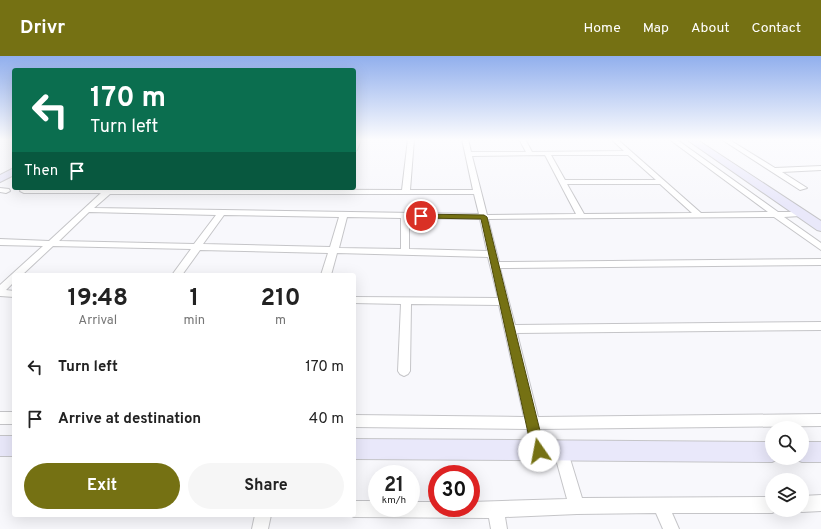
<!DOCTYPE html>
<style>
:root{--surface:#fff;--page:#f6f6f6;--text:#222;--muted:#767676;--accent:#757113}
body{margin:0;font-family:Overpass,sans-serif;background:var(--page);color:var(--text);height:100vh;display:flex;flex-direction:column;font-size:15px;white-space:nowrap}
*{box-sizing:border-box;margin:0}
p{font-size:13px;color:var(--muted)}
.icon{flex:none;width:22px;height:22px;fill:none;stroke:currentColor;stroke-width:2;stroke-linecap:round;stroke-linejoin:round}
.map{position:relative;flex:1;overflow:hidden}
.details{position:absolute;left:12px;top:217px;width:344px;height:244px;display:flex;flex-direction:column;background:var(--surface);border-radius:4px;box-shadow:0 4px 16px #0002}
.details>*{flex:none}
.top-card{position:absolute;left:12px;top:12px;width:344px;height:122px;border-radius:4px;box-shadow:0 4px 16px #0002;background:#0b6e4f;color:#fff;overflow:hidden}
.fabs{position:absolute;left:765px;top:365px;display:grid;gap:8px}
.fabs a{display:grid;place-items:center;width:44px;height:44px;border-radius:50%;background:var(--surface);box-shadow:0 4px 16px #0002;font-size:20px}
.speed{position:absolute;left:368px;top:409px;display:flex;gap:8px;font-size:20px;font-weight:700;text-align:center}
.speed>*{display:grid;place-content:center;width:52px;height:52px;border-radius:50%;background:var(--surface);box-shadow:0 4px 16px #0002;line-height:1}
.speed small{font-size:10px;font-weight:400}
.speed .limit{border:6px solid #d22;background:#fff;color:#111}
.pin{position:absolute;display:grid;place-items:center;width:34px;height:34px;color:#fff;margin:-17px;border:2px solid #fff;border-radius:50%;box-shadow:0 1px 4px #0007}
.me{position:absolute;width:44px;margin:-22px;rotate:348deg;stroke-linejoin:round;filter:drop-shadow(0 0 3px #0008)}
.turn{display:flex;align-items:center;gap:14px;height:84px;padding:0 12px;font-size:18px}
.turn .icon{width:52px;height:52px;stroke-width:2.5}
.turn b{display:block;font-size:28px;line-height:34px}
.then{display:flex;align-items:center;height:38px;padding:0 12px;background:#0003;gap:8px;font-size:15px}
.eta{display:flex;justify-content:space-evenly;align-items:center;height:68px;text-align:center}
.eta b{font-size:24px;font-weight:700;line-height:28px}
.button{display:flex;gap:8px;margin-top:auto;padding:8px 12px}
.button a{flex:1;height:46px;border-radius:24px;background:var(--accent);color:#fff;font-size:16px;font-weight:700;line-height:46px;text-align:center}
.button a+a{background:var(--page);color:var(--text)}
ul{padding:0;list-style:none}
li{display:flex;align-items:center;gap:12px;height:52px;padding:0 12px}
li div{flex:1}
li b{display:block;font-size:15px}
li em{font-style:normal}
header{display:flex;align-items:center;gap:24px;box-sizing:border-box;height:56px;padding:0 20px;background:var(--accent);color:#fff}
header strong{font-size:19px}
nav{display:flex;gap:22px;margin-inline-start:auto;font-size:14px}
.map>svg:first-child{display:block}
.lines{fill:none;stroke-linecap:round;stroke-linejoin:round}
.street-casing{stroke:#c5c5c8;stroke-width:2}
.secondary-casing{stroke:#c5c5c8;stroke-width:2}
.street{fill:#fff;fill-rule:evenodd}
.secondary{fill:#e9e8fa;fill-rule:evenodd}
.route{fill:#757113;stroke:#4c490c}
</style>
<header>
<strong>Drivr</strong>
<nav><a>Home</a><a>Map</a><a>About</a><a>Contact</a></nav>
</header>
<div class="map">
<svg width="821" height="473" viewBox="0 0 821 473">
<rect width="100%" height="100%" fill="#f8f8fc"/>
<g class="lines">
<defs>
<path id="street" d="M355,83h6l-4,11 -3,2z
M408,83h6l-4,51h63l-11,-51h6l3,13h55l-7,-13h6l7,13 92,-1 -13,-12h6l84,74 67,-1 -99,-73h7l102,73h25l1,2 -4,2 -16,1 37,26v7l-47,-33 -286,2 11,43 322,-3v6l-321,3 15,57 306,-3v8l-304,3 21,84 283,-3v12l-281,3 6,22 -2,5 -5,2 -5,-2 -7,-27 -173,-2v-12l170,2 -25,-112 -88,-1 -1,67 -2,3 -4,2 -4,-2 -2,-3 3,-67 -47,-1v-6l144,1 -10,-41 -151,-4 -6,22h-10l7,-22 -128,-3 -18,25h-10l19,-26 -138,-3 -31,29h-8v7l-8,8 8,1v6l-14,-1v-11l43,-39 -43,-1v-6l49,2 52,-48h-77l-4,-2 1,-2 381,1zM545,99l31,59 -89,1 -15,-59zM551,99h77l28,25h-91zM567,128h93l32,29 -108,1zM110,138h364l5,20 -385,-6zM89,156l127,3 -22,29 -135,-3zM224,159l115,2 -9,30 -127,-3zM347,161l54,1v31l-62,-1zM409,162l71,1 7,32 -78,-2z
M721,83h7l47,29 46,-2v4l-39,2 25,16 -7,2z
M0,132l9,1 1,2 -4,2 -6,-1z
M0,356h14v12h-14z
M561,389l5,2 2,5 14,46 190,-1v13h6l-6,3h-100l7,16h-16l-7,-16 -79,1 -72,3 2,12h-16l-2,-11 -135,-1 -4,-2h4v-14h23v7h34v-6h26v6h34v-6l96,-3 -13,-47 2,-5z
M821,439v16l-19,1 -4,-2h4v-14z
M255,459h16l-3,14h-16z"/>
<path id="secondary" d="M686,83h10l125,82v10l-4,-1z
M14,112v7l-14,7v-7z
M0,380h14v20h-14z
M354,383l418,3v16h8l-8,4 -418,-3z
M802,386h19v20h-19l-7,-3 7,-1z"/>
</defs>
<!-- street casing -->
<use href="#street" class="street-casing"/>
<!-- secondary casing -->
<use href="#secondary" class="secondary-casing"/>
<!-- street -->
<use href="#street" class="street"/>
<!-- secondary -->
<use href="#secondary" class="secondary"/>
</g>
<!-- sky -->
<linearGradient id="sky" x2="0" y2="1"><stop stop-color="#91afed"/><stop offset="0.56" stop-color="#fcfcfe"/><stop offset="1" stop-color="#fcfcfe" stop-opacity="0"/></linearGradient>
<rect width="821" height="149" fill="url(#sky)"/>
<!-- route -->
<path class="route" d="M418,158l66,1 3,2 58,234 -2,5 -4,1 -5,-1 -2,-5 -51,-232 -60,-1h-3z"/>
</svg>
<div class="fabs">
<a><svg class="icon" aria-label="search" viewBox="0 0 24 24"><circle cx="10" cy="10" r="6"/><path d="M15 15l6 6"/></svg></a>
<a><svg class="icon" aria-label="layers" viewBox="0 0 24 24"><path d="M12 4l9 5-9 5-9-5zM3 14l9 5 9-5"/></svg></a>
</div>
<div class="speed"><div>21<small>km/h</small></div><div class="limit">30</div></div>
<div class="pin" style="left:421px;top:160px;background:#d93025"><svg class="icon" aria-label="arrive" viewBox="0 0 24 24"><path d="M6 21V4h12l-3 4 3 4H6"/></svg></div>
<svg class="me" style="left:539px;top:395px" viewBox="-20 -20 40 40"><circle r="19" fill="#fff"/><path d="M0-13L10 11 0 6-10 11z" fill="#757113"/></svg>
<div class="top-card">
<div class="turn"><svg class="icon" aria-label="left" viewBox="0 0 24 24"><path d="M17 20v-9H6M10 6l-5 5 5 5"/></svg><div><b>170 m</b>Turn left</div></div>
<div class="then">Then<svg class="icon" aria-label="arrive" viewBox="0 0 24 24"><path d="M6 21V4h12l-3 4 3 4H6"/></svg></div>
</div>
<section class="details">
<div class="eta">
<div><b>19:48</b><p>Arrival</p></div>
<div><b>1</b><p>min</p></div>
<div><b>210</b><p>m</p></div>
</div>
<ul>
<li><svg class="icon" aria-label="left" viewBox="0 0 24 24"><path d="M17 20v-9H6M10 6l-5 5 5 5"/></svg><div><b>Turn left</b></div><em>170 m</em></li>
<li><svg class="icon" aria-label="arrive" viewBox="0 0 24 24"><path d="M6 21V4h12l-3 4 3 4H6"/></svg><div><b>Arrive at destination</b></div><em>40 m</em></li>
</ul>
<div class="button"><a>Exit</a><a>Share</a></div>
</section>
</div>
